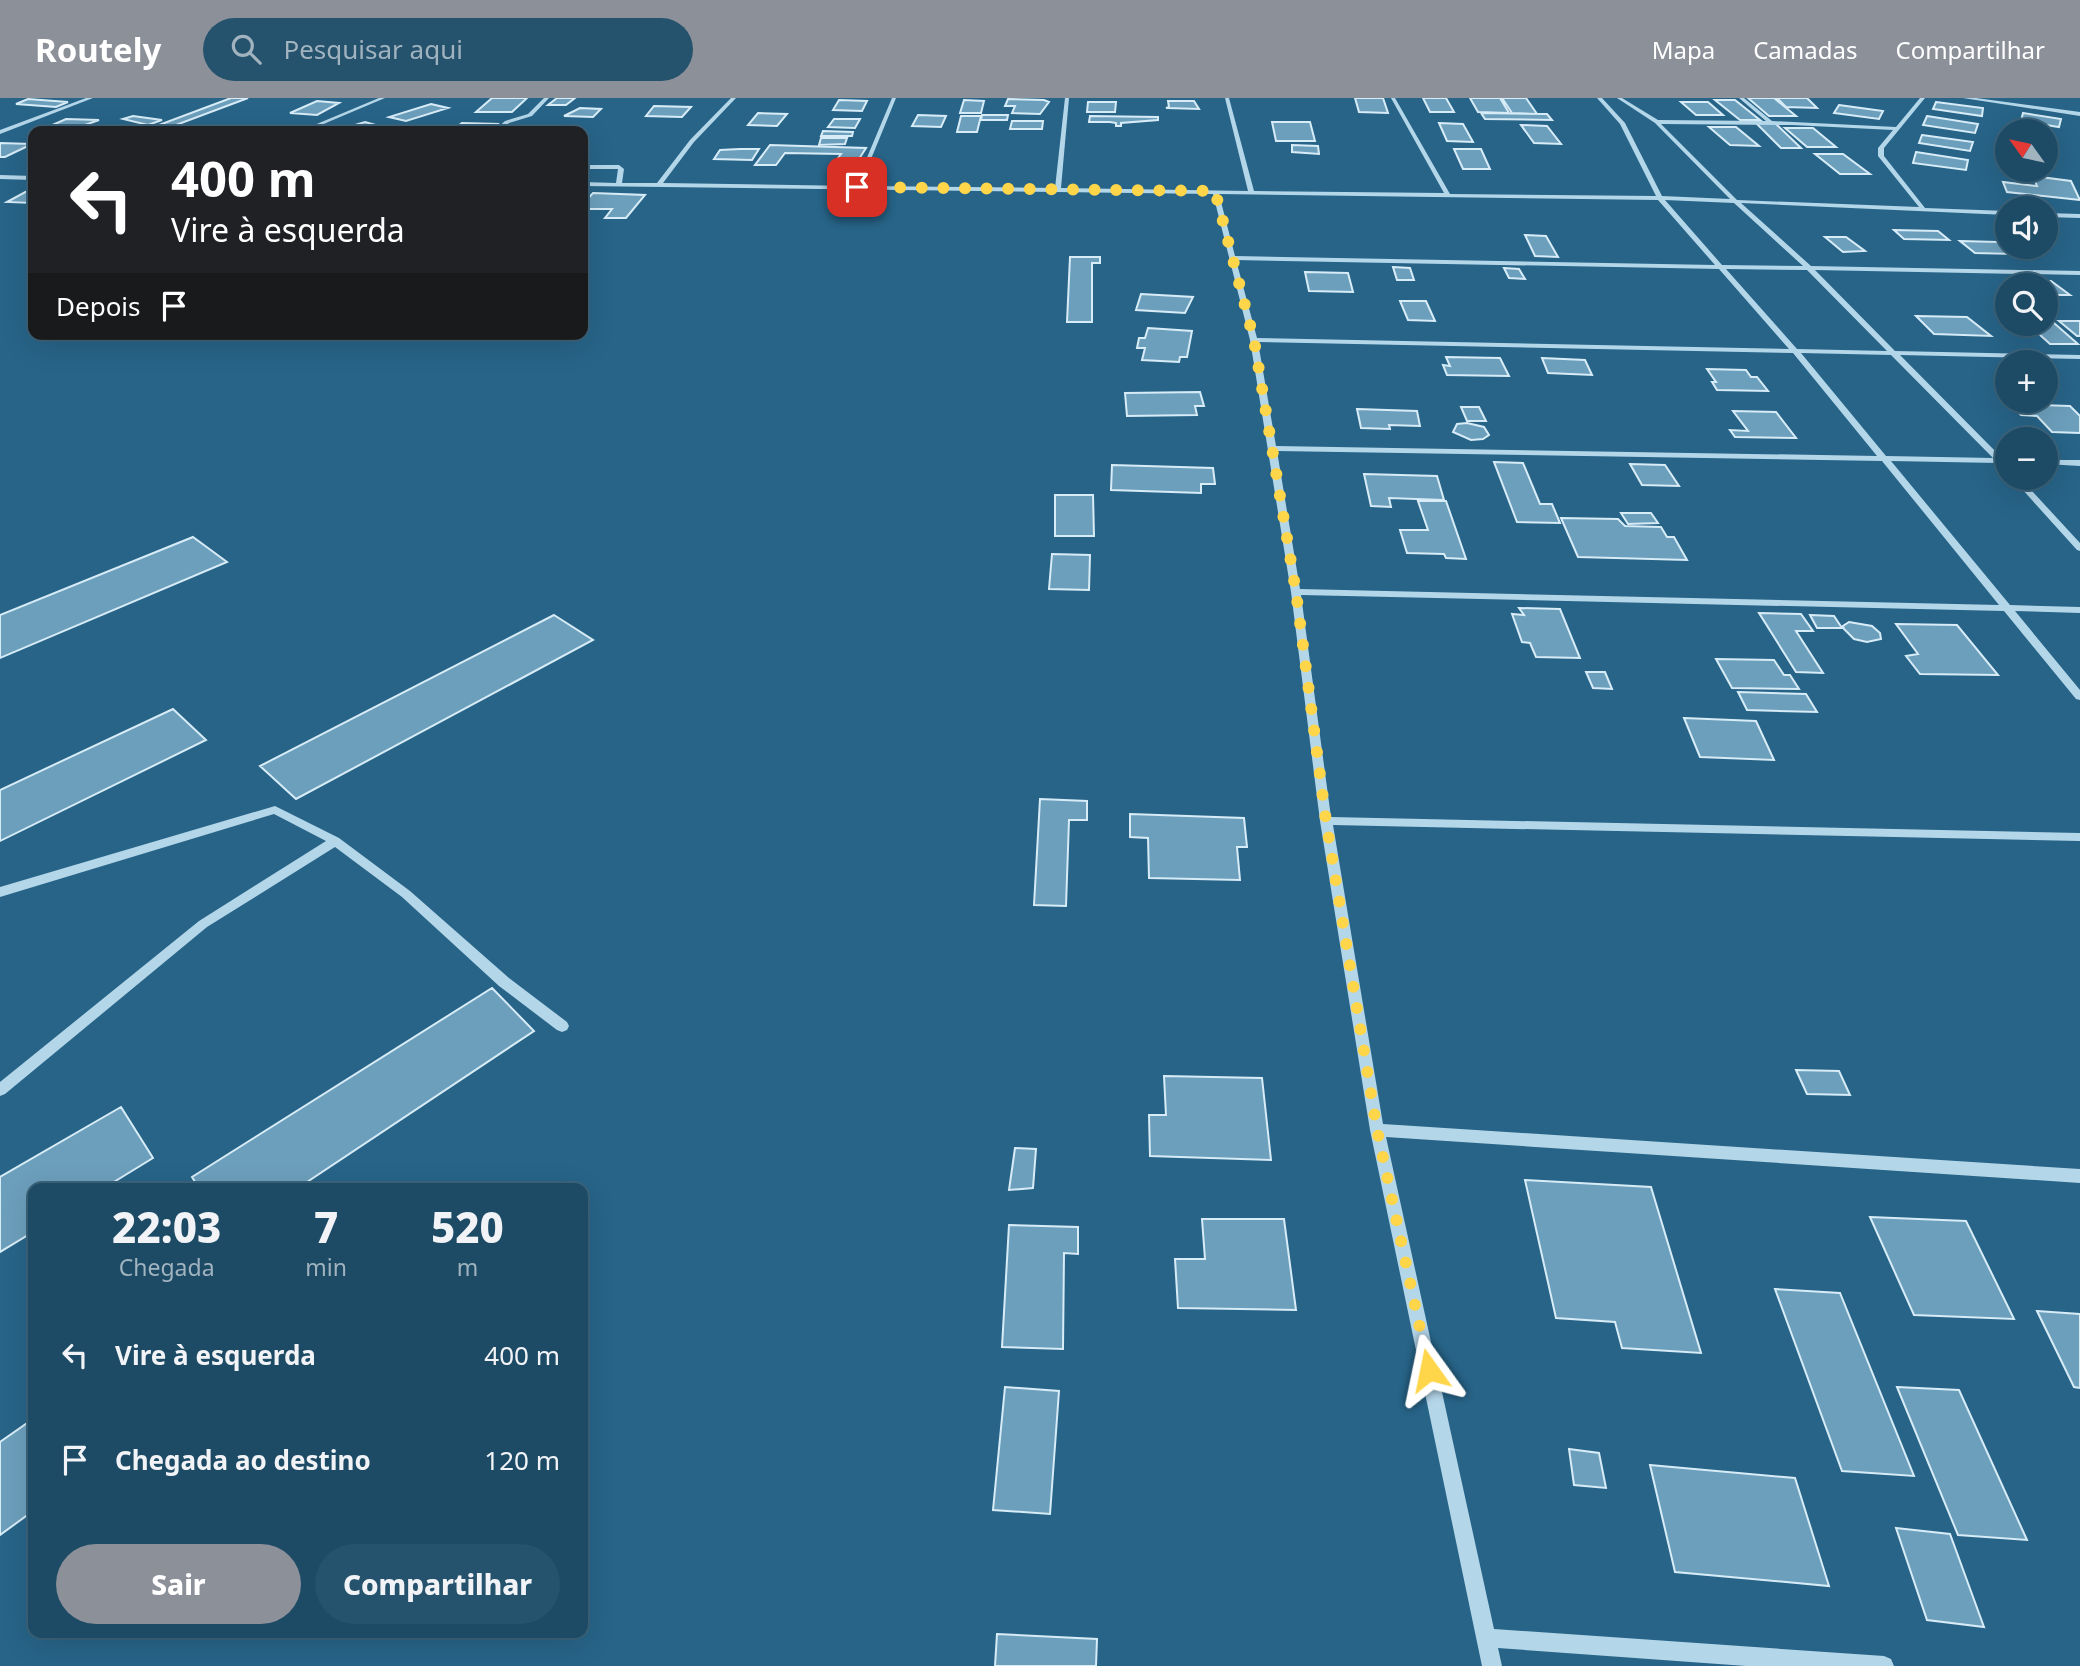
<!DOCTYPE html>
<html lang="pt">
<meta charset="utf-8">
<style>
:root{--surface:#1d4b66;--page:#25526c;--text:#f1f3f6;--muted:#a0b3bf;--line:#3b637a;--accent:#8c9099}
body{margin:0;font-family:"Noto Sans",sans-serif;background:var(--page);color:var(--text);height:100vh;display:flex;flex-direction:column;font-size:26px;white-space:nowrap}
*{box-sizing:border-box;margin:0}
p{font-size:23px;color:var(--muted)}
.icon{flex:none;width:38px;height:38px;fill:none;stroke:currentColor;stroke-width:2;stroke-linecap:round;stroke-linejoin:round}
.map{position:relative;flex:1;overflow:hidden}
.sheet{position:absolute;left:28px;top:1085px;width:560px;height:455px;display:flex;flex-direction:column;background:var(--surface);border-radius:14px;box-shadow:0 7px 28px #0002,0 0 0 2px var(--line)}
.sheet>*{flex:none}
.hud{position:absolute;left:28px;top:28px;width:560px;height:214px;border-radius:14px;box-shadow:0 7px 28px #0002,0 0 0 2px var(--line);background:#202124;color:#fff;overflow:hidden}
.needle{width:46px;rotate:303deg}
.fabs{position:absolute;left:1995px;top:21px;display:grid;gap:14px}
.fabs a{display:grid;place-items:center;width:63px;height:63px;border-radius:50%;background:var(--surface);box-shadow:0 7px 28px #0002,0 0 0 2px var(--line);font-size:35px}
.pin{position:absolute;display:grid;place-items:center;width:60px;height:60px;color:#fff;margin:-30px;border-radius:14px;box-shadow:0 4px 10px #0006}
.me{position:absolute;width:77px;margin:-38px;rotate:348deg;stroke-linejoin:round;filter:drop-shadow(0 0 5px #0008)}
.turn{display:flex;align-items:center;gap:24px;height:147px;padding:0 28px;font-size:32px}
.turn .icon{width:91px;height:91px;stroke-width:2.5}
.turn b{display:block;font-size:49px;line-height:60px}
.then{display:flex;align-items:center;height:66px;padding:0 28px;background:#0003;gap:14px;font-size:26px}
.eta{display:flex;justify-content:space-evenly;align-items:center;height:119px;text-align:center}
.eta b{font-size:42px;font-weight:800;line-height:49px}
.cta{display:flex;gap:14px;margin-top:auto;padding:14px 28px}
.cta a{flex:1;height:80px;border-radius:42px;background:var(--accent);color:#fff;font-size:28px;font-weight:800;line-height:80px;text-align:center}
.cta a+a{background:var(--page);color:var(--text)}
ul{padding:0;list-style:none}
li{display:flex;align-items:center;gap:21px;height:105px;padding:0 28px}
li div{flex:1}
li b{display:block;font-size:26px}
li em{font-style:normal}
header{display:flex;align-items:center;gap:42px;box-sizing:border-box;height:98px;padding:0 35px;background:var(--accent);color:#fff}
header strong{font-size:33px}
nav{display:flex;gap:38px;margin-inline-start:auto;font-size:24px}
.search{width:490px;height:63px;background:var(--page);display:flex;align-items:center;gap:18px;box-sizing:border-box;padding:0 24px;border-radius:38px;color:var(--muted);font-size:26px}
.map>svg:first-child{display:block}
.building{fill:#6c9fbc;stroke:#d7ecf7;stroke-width:2}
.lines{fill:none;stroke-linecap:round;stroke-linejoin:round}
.minor{fill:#b4d6e9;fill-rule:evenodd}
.route{stroke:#ffd54a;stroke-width:12;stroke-dasharray:0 21.6}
</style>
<header>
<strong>Routely</strong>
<div class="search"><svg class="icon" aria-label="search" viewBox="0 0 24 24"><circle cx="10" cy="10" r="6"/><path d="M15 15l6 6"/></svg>Pesquisar aqui</div>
<nav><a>Mapa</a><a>Camadas</a><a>Compartilhar</a></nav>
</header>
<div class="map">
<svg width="2080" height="1568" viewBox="0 0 2080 1568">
<rect width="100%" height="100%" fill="#276488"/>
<!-- building -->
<path class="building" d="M231,0h17l-88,33h-17z
M492,0h35l-15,14h-36z
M557,0h18l-9,7h-18z
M1355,0h28l5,15 -29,-1z
M1423,0h23l8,14h-24z
M1470,0h30l9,15 -31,-1z
M1502,0h24l11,16 -25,-1z
M1748,0h26l22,18h-27z
M1777,0h30l10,10 -31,-1z
M28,1l40,3 -12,5 -40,-3z
M1008,1l36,1 5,2 -9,12 -28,-1 3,-7h-10z
M839,2l28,1 -5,10 -29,-1z
M964,2l20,1 -3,12h-21z
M1715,2h20l25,20h-20z
M317,3l22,2 -22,12 -27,-2z
M1168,3h26l5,8 -33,-1 3,-1z
M1088,4h28l-1,10h-28z
M1681,4h27l15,13h-27z
M1936,4l47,6 -1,8 -49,-7z
M431,6l17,4 -42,13 -17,-4z
M1839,7l44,6 -4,8 -45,-6z
M654,8l37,1 -9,10 -36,-1z
M580,10l21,1 -8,8 -29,-1z
M758,15l29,1 -10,12 -29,-1z
M1481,15l66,1 5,6 -67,-1z
M2023,15l38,6 -2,8 -38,-6z
M918,17l28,1 -5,11 -29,-1z
M982,17h26l-1,5h-26z
M133,18l29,4 -14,5 -25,-6z
M961,18h20l-4,16h-20z
M1090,18l68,1v3l-37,3v3h-5v-3l-6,-1h-21z
M1927,18l51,8 -3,9 -52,-8z
M66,21l33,1 -31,11 -27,-1z
M834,21h26l-5,9 -27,-1z
M1012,23h31l-1,8h-32z
M365,24l21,6 -10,3h-41z
M1272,24h38l5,19h-39z
M462,25l35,1 -9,7h-37z
M1439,25l24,1 10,18 -26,-1z
M1756,25h19l26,25h-20z
M1521,27l26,1 14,18 -27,-1z
M541,28h23l-5,5h-23z
M1709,29h27l23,19 -29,-1z
M1785,30h28l23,19h-29z
M823,33l30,1 -1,4h-31z
M1922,37l51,7 -3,9 -51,-8z
M821,40h26l-2,6 -26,1z
M0,45l32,1 -27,13h-5z
M770,47l96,3 -12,19 -22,-1 9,-12 -56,-1 -9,12h-21z
M1292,47l26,1 1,8 -27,-2z
M740,51h19l-7,11 -38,-1 6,-9z
M1454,51h27l9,20h-27z
M1916,54l52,8 -2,10 -53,-7z
M1815,56h28l27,20h-30z
M2033,78l38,5 9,19 -73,-8 -4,-10 34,4z
M29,92h4v13l-26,-1z
M593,95l52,2 -19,23h-21l7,-9h-29v-5z
M1894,132l44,1 11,9 -45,-1z
M1525,137l21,1 12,21 -23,-1z
M1825,139h21l19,14 -22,1z
M1960,143l38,1 15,12 -38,-1z
M1070,159h30v6h-8v59h-25z
M1393,169l17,1 4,12h-17z
M1504,170l15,1 6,10 -16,-1z
M1305,174l43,1 5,19 -44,-1z
M2014,182l37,1 19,14h-24v-10h-26z
M1141,196l52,3 -8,16 -49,-3z
M1400,203h26l9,20 -27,-1z
M1916,218l51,1 24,19 -57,-2z
M2046,218l32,28h-28l-22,-20h18z
M2059,223h21v15h-3z
M1148,230l44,3 -5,26h-7l-1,5 -37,-2 3,-12h-8l2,-10h6z
M1446,259l54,1 9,18 -62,-1 -4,-10 7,1z
M1542,260l43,2 7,15 -44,-2z
M1707,271l39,1 5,7h6l11,14 -51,-1 -5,-8h4z
M1200,294l4,14h-9l2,9 -70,1 -2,-23z
M2010,306l60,2 10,10v17l-28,-1 -15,-16 -16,-1z
M1461,309h18l7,14h-19z
M1357,311l60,2 3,15 -31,-1 1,4 -29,-1z
M1733,313l43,1 20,26 -61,-1 -5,-7 18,1z
M1467,325l17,4 5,8 -6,4 -12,1 -18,-8 4,-8z
M1494,364l29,1 17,41h12l8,19 -43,-1z
M1630,366l35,1 14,21 -37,-1z
M1112,367l101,3 2,16h-14v9l-90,-3z
M1364,376l73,2 7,24 -55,-2 2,9 -20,-1z
M1055,397h38l1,41h-39z
M1418,403h28l20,58 -20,-1 -2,-4 -37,-1 -7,-23h28z
M1621,415h30l7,10 -30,1z
M1561,420l57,1 7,7 36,1 6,10h7l13,23 -109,-3z
M193,439l34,25 -227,96v-43z
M1052,456l38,1 -1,35 -40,-1z
M1519,510l41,1 20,49 -44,-1 -6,-14 -8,-1 -10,-28 12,1z
M1759,515l42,1 12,17h-17l27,42 -27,-1z
M554,517l39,25 -297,159 -36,-33z
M1810,517l24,1 8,12h-25z
M1849,524l23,4 8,7 1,6 -14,3 -13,-3 -10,-10 -1,-3z
M1896,526l61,1 41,50 -78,-1 -14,-18 12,-2z
M1716,561l58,1 10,15h6l9,14 -67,-1z
M1586,574h19l7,17 -19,-1z
M1738,594l68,2 11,18 -70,-2z
M173,611l33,31 -206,101v-51z
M1684,620l72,3 18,39 -74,-3z
M1040,701l47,2v19h-18l-3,86 -32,-1z
M1130,716l114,4 3,29h-10l3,33 -91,-2 -1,-40 -18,-1z
M492,890l42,43 -236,157h-99l-7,-11z
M1796,972l43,1 11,24 -43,-1z
M1164,978l98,2 9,82 -121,-4 -1,-41h17z
M121,1009l32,51 -49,30h-71v44l-33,20v-75z
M1015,1050l21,1 -3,39 -24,2z
M1525,1082l126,7 50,166 -79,-5 -7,-26 -59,-4z
M1870,1119l96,4 48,98 -100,-4z
M1202,1121h82l12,91 -118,-2 -3,-49h30z
M1009,1127l69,2v27l-14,-1 -1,96 -61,-2z
M1775,1191l65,4 74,183 -72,-5z
M2037,1213l43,3v74l-6,-1z
M1005,1289l54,4 -9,123 -57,-4z
M1897,1289l62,3 68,150 -69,-5z
M33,1321v92l-33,24v-93z
M1569,1351l30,4 7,35 -32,-3z
M1650,1367l145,13 34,108 -154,-14z
M1896,1430l54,6 34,93 -57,-7z
M997,1536l100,5 -1,27h-101z"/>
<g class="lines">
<!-- minor -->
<path class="minor" d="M86,0h7l-93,36v-4z
M379,0h6l-78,33h-7z
M544,0h5l-17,18 -23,7 -9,8h-6l11,-10 23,-7z
M731,0h5l-42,44 -31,41 192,3 37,-88h4l-36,88 195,2 10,-90h4l-8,90 187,3 -23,-93h4l25,93 190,2 -53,-95h4l55,96 206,2 -36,-72 -23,-26h5l23,25 37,73 68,3 -75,-76 -38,-25h5l36,22 108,1 -27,-23h5l28,23 124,6 24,-29h5l-41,50v8l41,52 82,3v4l-266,-12 70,63 269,5v4l-265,-5 80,81 185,4v4l-180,-4 102,103 5,1v4l-5,3 -4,-3 -107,-2 119,144 70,2v6l-65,-2 65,79v10l-4,-1 -72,-88 -703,-16 30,222 749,16v8l-747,-16 50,299 697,45v14l-694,-46 108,492 390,27 7,3 3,7h-148l-248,-18 4,18h-20l-112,-536 -50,-309 -29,-229 -41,-252 -37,-146 -630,-8v-4l33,1 2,-14h-35v-4h36l5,4 -2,14h35l33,-43zM1661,26l131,1 101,5 -15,18v8l41,51 -182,-7zM1219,96l439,6 57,65 -480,-9zM1665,102l69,3 69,63 -81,-1zM1236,162l483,9 70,80 -532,-11zM1726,171l81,1 80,81 -90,-2zM1258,244l535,11 84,103 -601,-10zM1801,255l90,2 102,103 -107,-2zM1277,353l605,10 117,144 -699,-16z
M1963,0h13l104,14v4z
M0,77l33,1v4l-33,-1z
M2046,115l34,1v4l-34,-1z
M2046,362h34v6l-34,-2z
M2012,380h8l60,65v8l-3,-1z
M275,708l64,32 71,53 99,87 58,44 2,4 -2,4 -5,2 -5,-2 -58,-44 -97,-89 -67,-50 -128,80 -202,167 -5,2v-14l199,-161 127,-80 -52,-27 -274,83v-10z"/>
</g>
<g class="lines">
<!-- route -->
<path class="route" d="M857,89l358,4 39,149 42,252 30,229 51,309 52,240"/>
</g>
</svg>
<div class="fabs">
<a><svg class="needle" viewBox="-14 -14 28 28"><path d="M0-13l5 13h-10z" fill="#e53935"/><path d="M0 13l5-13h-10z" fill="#a0b3bf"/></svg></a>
<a><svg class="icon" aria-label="sound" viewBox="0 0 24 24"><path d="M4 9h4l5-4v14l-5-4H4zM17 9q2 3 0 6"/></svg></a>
<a><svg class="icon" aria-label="search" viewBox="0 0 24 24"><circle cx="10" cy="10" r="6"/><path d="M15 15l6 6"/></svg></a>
<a>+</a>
<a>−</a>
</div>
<div class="pin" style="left:857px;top:89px;background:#d93025"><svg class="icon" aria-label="arrive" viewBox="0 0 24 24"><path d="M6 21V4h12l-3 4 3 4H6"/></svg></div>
<svg class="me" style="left:1429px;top:1272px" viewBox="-20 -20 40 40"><path d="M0-17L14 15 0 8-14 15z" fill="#ffd54a" stroke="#fff" stroke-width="4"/></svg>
<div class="hud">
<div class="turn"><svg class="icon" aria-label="left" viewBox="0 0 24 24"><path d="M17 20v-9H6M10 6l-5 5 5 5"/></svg><div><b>400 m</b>Vire à esquerda</div></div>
<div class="then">Depois<svg class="icon" aria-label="arrive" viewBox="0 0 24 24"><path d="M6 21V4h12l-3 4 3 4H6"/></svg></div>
</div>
<section class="sheet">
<div class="eta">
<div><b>22:03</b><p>Chegada</p></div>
<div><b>7</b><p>min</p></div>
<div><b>520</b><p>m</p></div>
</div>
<ul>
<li><svg class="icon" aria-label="left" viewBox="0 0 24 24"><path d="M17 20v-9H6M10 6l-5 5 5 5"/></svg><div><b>Vire à esquerda</b></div><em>400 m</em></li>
<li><svg class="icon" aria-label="arrive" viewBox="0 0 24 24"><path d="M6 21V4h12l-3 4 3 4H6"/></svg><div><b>Chegada ao destino</b></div><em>120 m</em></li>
</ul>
<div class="cta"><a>Sair</a><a>Compartilhar</a></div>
</section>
</div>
